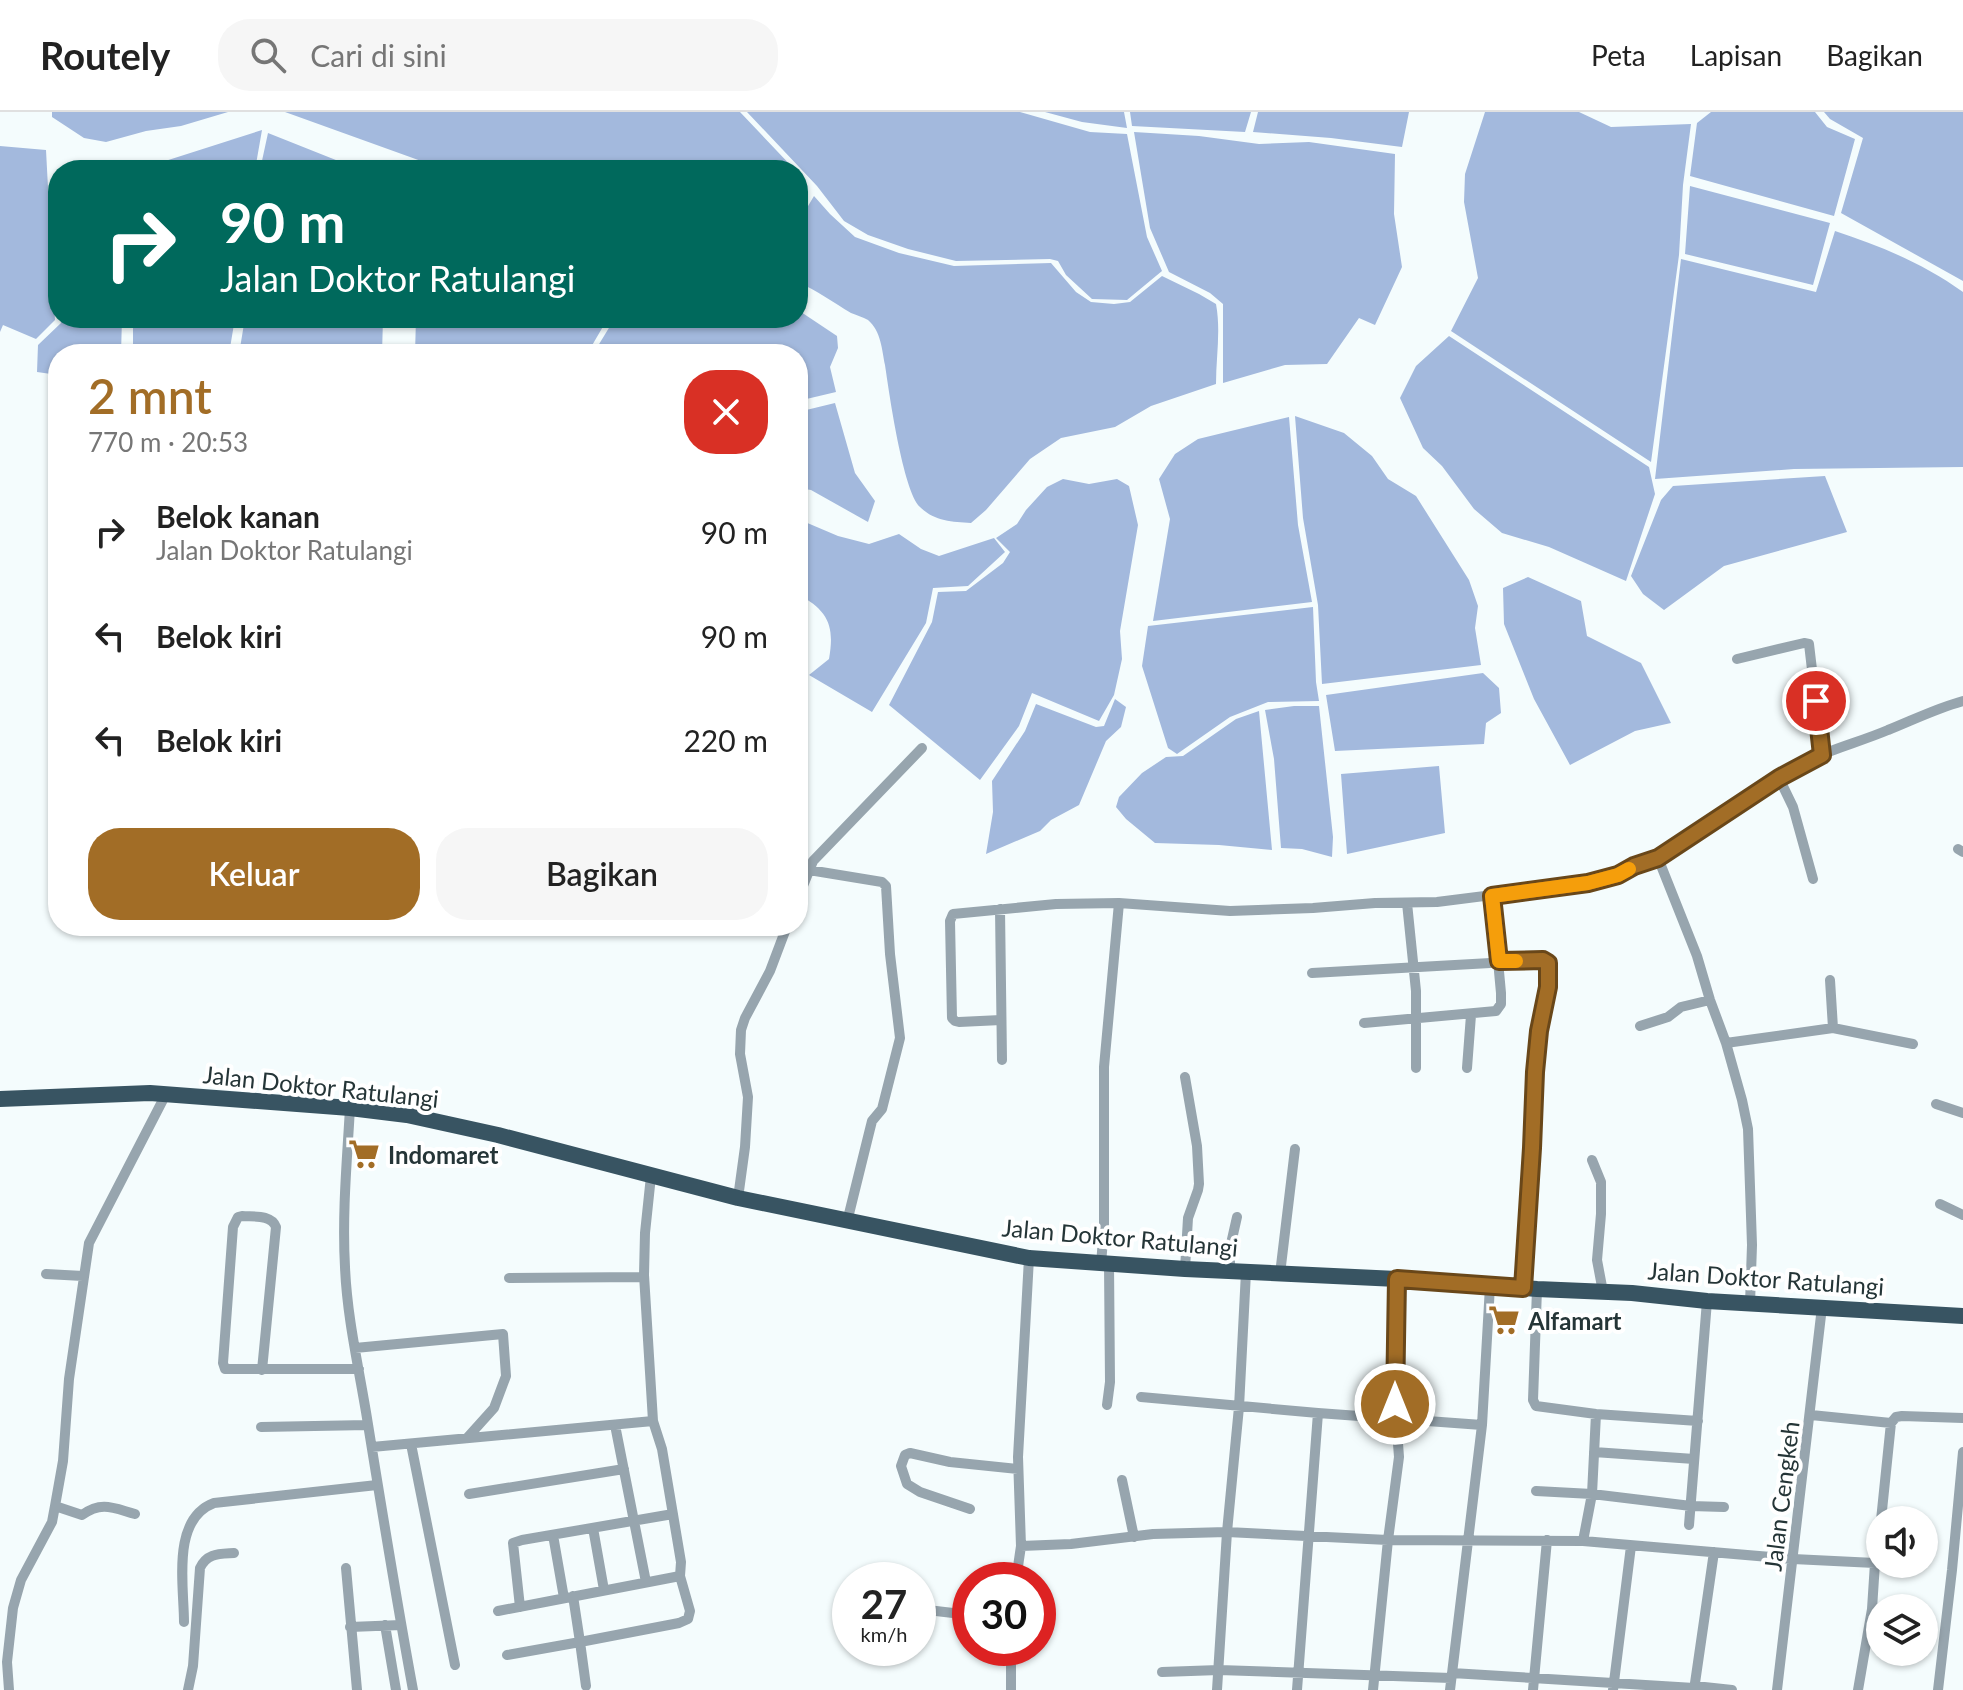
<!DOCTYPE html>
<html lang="id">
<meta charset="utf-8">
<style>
:root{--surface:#fff;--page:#f6f6f6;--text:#222;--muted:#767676;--line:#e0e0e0;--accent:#a26d26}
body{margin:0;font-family:Lato,sans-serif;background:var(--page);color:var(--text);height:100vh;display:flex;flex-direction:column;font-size:30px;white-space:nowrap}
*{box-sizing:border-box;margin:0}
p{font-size:26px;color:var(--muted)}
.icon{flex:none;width:44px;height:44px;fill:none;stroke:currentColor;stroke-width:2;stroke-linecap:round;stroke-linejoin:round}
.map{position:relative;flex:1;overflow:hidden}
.panel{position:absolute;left:48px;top:232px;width:760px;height:592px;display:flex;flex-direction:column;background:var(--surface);border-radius:32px;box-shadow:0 2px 6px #0004}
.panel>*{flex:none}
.hud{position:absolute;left:48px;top:48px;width:760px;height:168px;border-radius:32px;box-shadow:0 2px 6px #0004;background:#00695c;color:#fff;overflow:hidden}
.fabs{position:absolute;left:1866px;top:1394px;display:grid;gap:16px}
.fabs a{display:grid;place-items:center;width:72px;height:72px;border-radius:50%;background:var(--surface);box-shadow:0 2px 6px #0004;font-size:40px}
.speed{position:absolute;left:832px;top:1450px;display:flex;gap:16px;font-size:40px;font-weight:700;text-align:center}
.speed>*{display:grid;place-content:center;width:104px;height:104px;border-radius:50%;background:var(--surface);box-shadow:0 2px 6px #0004;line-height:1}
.speed small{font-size:20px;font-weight:400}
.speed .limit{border:12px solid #d22;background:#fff;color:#111}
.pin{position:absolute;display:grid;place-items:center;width:68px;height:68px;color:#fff;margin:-34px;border:4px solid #fff;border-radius:50%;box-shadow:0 2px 8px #0007}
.me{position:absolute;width:88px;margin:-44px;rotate:0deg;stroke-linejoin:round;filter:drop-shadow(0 0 6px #0008)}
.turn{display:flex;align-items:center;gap:28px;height:168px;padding:0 40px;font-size:36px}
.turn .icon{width:104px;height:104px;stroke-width:2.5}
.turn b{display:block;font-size:56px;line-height:68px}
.round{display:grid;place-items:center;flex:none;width:84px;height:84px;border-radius:32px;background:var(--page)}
.overview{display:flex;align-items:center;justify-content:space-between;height:136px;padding:0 40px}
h1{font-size:48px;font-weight:600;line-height:60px;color:var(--accent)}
.action{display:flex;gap:16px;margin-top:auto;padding:16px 40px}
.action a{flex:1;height:92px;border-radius:32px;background:var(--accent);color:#fff;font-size:32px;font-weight:600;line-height:92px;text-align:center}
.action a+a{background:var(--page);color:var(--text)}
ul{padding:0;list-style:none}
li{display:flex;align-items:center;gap:24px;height:104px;padding:0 40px}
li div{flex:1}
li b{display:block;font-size:30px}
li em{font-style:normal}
header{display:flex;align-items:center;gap:48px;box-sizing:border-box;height:112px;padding:0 40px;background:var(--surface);border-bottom:2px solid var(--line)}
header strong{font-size:38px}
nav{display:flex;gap:44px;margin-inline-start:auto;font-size:28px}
.search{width:560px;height:72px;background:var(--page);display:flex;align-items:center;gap:20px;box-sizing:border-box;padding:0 28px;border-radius:32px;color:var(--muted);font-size:30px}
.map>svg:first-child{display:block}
.water{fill:#a3b9dd}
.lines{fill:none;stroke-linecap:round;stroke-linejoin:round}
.minor{stroke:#97a5ae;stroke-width:10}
.trunk{stroke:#385462;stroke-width:16}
.route-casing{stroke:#694719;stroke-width:20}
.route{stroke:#a26d26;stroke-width:14}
.slow{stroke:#f59e0b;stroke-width:14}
.labels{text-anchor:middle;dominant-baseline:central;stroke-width:8;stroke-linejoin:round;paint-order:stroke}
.street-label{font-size:24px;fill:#253537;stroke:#fff}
.poi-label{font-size:24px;font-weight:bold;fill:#253537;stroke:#fff;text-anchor:start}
</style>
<header>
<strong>Routely</strong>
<div class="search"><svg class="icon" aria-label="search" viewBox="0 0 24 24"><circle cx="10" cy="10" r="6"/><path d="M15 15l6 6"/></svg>Cari di sini</div>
<nav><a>Peta</a><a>Lapisan</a><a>Bagikan</a></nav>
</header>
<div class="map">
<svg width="1963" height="1578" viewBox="0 0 1963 1578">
<rect width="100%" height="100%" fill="#f4fcfd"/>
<!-- water -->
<path class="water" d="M52,0h176l-47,14 -35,5 -40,11 -22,-4 -32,-21z
M285,0h455l55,58h-357l-3,-4z
M747,0h273l70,20 37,2 20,103 15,34 -35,29 -35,-1 -26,-24 -8,-14 -8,-2 -94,2 -48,-12 -40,-14 -24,-14 -27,-35z
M1045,0h79l3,16 -45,-6z
M1130,0h121l-6,20 -113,-6z
M1258,0h151l-7,35 -71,-9 -78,-6z
M1485,0h94l32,15 80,-3 -8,61 -4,70 -28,207 -200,-131 27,-53 -14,-76 1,-28z
M1711,0h104l12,15 28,12 -21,77 -144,-40 7,-53z
M1824,0h139v169l-122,-68 22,-75 -33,-19z
M262,18l-7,40h-118z
M1134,20l65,4 60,8 50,-2 86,12 -1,60 8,53 -27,58 -16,-7 -32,46 -42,1 -62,18v-79l-13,-11 -41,-21 -19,-44z
M268,21l93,37h-101z
M0,34l46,4 9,170 -19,19 -33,-14 -3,7z
M1690,74l140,37 -17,62 -128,-31z
M814,84l16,18 25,23 44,16 55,13 97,-3 25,29 15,10 23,2 16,-2 32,-26 37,18 17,10c5,27 0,53 0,80l-65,22 -36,21 -54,11 -31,21 -44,51 -15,13c-19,-1 -37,-2 -51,-16 -17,-16 -31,-115 -35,-142 -3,-15 -4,-34 -17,-45 -5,-3 -12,-5 -17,-7 -18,-11 -34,-22 -53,-31v-59z
M1835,119c46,15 89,33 128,61v175l-169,2 -139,10 26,-220 135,33z
M798,198l39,26 1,12 -8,19 6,25 -38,9v-47h-205l22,-36h183z
M60,206h62l-1,36h-63v21l-21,-3 1,-27 23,-22z
M133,206h102l-6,36h-96z
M245,206h138l-1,36h-143z
M416,206h192l-21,36h-172z
M1449,224l200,131 6,27 -29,87 -77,-34 -47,-14 -28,-24 -32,-43 -19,-18 -23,-50 16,-32z
M835,291l20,70 20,28 -7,21 -57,-32 -13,-2v-76z
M1295,304l49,17 28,23 16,23 28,17 53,84 9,26 -3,22 6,37 -159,19 -4,-79 -15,-87z
M1289,305l9,108 14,77 -159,19 17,-102 -11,-40 16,-25 23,-15z
M1825,364l22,56 -123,34 -60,44 -21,-16 -12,-18 30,-76 12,-14z
M1063,367l26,5 28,-5 12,7 9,39 -18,106 2,28 -8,36 -15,26 -67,-28 -13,33 -39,54 -91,-75 43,-83 6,-30 28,-1 37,-28 7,-11 -14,-14 21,-14 9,-14 21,-23z
M798,407l40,17 31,8 30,-10 22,15 18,7 55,-18 11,14 -37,34 -35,2 -7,35 -54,89 -63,-37 20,-16c6,-34 -1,-48 -31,-65z
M1528,465l53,24 6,35 54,27 30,60 -36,8 -65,34 -36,-66 -30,-75 -1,-36z
M1313,495l3,75 3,19 -51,1 -38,15 -53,37 -9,-6 -26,-82 6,-40z
M1483,561l16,15 2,25 -15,10 -2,21 -149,7 -9,-56z
M1115,587l11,8 -5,20 -15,14 -27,64 -28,15 -11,11 -54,23 7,-42 -1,-31 33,-50 11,-27 60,23 8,-1z
M1294,594h25l14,131 -1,20 -30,-8 -21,-1 -7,-89 -9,-49z
M1259,599l13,139 -53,-5 -64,-2 -29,-24 -10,-12 3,-10 23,-24 24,-16 17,-1 53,-37z
M1439,654l6,67 -98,21 -6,-80z"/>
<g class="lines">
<!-- minor -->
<path class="minor" d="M1737,547l67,-16 5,1 13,111
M1779,666l14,29 20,72
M1958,737l5,3
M1658,746c47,-33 94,-67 145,-95 27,-14 57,-21 85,-33 25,-10 49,-22 75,-29
M809,758l73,12 4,4 4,68 10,84 -18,71 -10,12 -3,12 -22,89
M798,786l15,-37 109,-113
M1407,791l9,88v77
M1000,797l2,151
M1312,861l231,-13 5,3 2,8 -2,16 -9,44 -4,41 -3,76 -9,140
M1830,868l3,48
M1001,908l-42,2 -4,-1 -3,-3 -2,-97 3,-7 103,-10 63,-1
M1364,911l132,-12 5,-7v-11l-9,-97
M1640,914l28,-9 13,-10 29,-7
M1726,931l107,-15 80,16
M1467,956l4,-53
M1185,965l12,69 2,38 -1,6 -10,28 -3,51
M1936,992l27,9
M350,996c-3,53 -8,106 -5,159 2,49 13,97 21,145 15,93 30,186 47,278
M1592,1048l9,22v32l-4,46 6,32
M738,1086l7,-51 3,-50 -8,-43 1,-24 4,-12 25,-47 17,-45
M1940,1092l23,11
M1101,1152l3,-37v-160l15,-164 111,8 83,-3 62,-5 62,-1 151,-19 30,-8 16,-9 24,-8 39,98 13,44 16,43 16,57 6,29 4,116 -2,59
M1230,1159v-23l7,-31
M46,1162l37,2
M1280,1162l15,-125
M509,1166l135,-1
M1537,1177l-4,111 3,6 60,8 102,7
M355,1236l148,-14 3,42 -12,32 -27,30
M262,1258l14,-143c-5,-13 -23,-10 -34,-11l-4,1 -5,10 -10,136 2,6h134
M1141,1285l177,16 164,12
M1107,1293l3,-23 -1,-118
M1811,1303l80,8 5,-6 6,-1 61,2
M615,1313l31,157
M261,1315l107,-2
M411,1332l44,221
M372,1335l281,-26 -9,-146 1,-42 6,-57
M1594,1340l100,7
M1122,1368l12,57
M1536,1379l56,3 99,12 33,1
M469,1382l155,-25
M55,1394l27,9c20,-14 31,-7 53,-1
M970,1397l-50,-17 -13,-8 -6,-18 4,-11 5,-2 40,9 68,7
M1881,1408l10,-97
M1689,1413l18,-224
M593,1416l11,62
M553,1423l11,63
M1583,1429l9,-47 4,-80
M1021,1434l50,-2 82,-10 74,-2 161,8 195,1 210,18 82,4
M346,1456l11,122
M1016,1468l5,-34 -3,-89 11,-199
M520,1495l-7,-64 9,-3 151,-26
M919,1497l51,6
M498,1499l182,-35
M184,1510c0,-36 -13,-103 30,-119l163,-18
M385,1513l11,65
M350,1515l51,-2
M1011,1536v42
M507,1543l73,-13 -7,-46
M1162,1560l57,-2 232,8
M1452,1561l242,15
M586,1574l-6,-44 99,-19 9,-4 2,-8 -10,-35 1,-14 -19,-113 -9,-28
M1695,1574l37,4
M9,1578l-2,-28 6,-54 8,-28 31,-58 3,-16 8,-45 6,-82 20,-136 77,-149
M188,1578l5,-24 7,-98c7,-15 19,-14 34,-15
M1217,1578l10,-158 12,-125 7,-135
M1297,1578l21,-277
M1373,1578l15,-150 11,-83 -4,-53 2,-125
M1450,1578l32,-265 8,-139
M1533,1578l14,-150
M1613,1578l18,-144
M1694,1578l20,-138
M1777,1578l45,-383
M1858,1578l14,-81 3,-46 5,-34
M1938,1578l14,-120 11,-118"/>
<!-- trunk -->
<path class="trunk" d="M0,987l150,-6 200,15 57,7 91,20 240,63 291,60 156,11 212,10 140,10 95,4 75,8 256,15"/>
</g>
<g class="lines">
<defs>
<path id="route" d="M1395,1292l2,-125 126,9 9,-140 3,-76 4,-41 9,-44v-24l-5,-3 -44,1 -7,-65 96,-13 30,-8 16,-9 24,-8 121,-80 43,-23 -6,-54"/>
</defs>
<!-- route casing -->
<use href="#route" class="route-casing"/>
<!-- route -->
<use href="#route" class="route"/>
<!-- slow -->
<path class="slow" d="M1516,849h-17l-7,-65 96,-13 30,-8 11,-6"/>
</g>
<!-- icons -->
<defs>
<symbol id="supermarket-bare" viewBox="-9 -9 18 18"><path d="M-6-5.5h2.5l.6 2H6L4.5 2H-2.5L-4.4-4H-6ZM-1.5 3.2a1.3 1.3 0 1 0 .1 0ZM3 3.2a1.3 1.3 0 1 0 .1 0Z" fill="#a26d26" stroke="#fff" stroke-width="2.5" paint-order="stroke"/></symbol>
</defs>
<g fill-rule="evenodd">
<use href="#supermarket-bare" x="342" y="1020" width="44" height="44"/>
<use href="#supermarket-bare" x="1482" y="1186" width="44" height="44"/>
</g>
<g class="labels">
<!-- street labels -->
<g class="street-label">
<text transform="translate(321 974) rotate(6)">Jalan Doktor Ratulangi</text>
<text transform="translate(1120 1125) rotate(5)">Jalan Doktor Ratulangi</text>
<text transform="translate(1766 1166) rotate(4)">Jalan Doktor Ratulangi</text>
<text transform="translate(1781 1384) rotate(-83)">Jalan Cengkeh</text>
</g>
<!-- poi labels -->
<g class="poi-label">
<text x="388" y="1042">Indomaret</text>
<text x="1528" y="1208">Alfamart</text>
</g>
</g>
</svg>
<div class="fabs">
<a><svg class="icon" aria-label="sound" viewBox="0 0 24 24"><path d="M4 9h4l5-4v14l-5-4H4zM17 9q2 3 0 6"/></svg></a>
<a><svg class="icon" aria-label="layers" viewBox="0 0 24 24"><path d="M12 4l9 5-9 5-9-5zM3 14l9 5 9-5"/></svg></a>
</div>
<div class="speed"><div>27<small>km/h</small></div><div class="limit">30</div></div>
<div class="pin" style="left:1816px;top:589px;background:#d93025"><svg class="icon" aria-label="arrive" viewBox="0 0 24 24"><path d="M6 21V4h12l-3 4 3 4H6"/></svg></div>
<svg class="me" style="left:1395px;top:1292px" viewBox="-20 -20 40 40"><circle r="17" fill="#a26d26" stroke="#fff" stroke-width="3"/><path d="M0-11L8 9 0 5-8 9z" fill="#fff"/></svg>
<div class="hud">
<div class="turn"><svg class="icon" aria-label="right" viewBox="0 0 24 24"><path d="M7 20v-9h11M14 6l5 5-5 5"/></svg><div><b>90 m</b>Jalan Doktor Ratulangi</div></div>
</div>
<section class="panel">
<div class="overview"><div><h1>2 mnt</h1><p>770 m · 20:53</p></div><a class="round" style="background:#d93025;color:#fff"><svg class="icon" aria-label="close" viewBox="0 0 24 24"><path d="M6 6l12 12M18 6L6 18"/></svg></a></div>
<ul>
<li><svg class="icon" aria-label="right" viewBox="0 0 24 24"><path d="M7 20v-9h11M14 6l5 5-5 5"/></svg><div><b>Belok kanan</b><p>Jalan Doktor Ratulangi</p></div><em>90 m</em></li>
<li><svg class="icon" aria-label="left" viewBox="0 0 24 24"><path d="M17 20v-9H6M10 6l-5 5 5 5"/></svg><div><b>Belok kiri</b></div><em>90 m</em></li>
<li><svg class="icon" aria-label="left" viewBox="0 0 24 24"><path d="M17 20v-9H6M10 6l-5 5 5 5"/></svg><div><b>Belok kiri</b></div><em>220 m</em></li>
</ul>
<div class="action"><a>Keluar</a><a>Bagikan</a></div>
</section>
</div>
